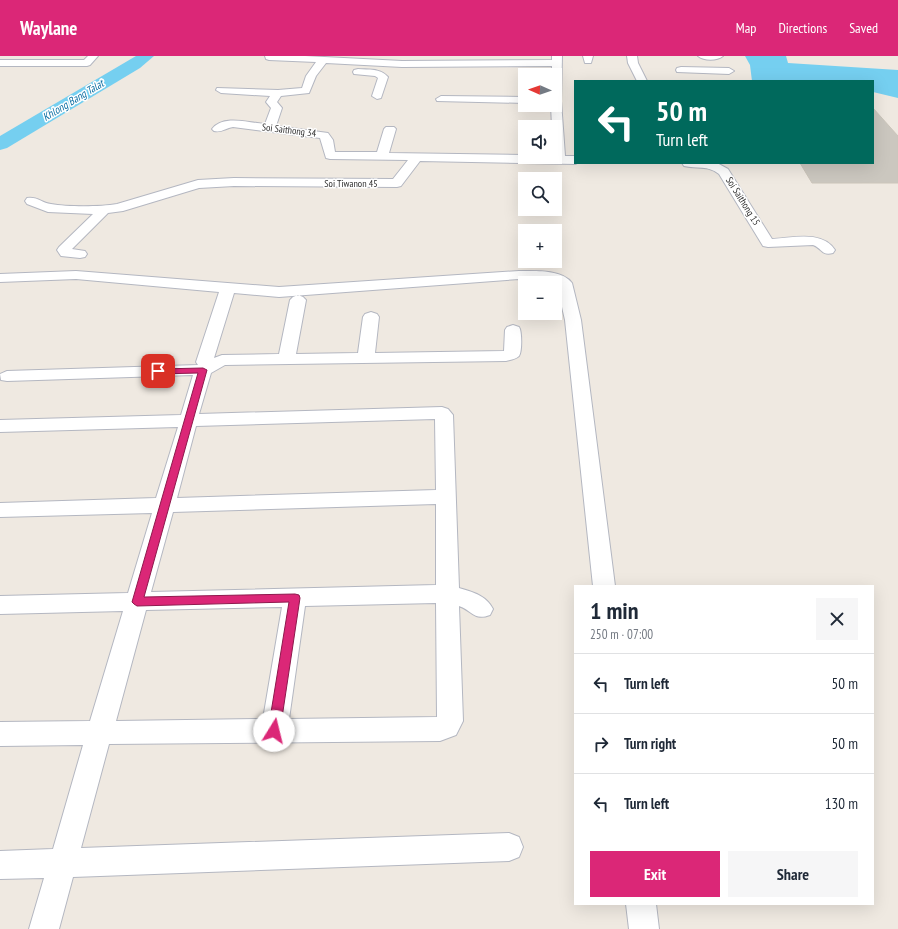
<!DOCTYPE html>
<meta charset="utf-8">
<style>
:root{--surface:#fff;--page:#f6f6f7;--text:#1f2937;--muted:#747a83;--line:#e0e1e3;--accent:#db2777}
body{margin:0;font-family:"PT Sans Narrow",sans-serif;background:var(--page);color:var(--text);height:100vh;display:flex;flex-direction:column;font-size:15px;white-space:nowrap}
*{box-sizing:border-box;margin:0}
p{font-size:13px;color:var(--muted)}
.icon{flex:none;width:22px;height:22px;fill:none;stroke:currentColor;stroke-width:2;stroke-linecap:round;stroke-linejoin:round}
.map{position:relative;flex:1;overflow:hidden}
.sheet{position:absolute;left:574px;top:529px;width:300px;height:320px;display:flex;flex-direction:column;background:var(--surface);border-radius:0px;box-shadow:0 4px 16px #0002}
.sheet>*{flex:none}
.top-card{position:absolute;left:574px;top:24px;width:300px;height:84px;border-radius:0px;box-shadow:0 4px 16px #0002;background:#00695c;color:#fff;overflow:hidden}
.needle{width:26px;rotate:272deg}
.controls{position:absolute;left:518px;top:12px;display:grid;gap:8px}
.controls a{display:grid;place-items:center;width:44px;height:44px;border-radius:0px;background:var(--surface);box-shadow:0 4px 16px #0002;font-size:20px}
.pin{position:absolute;display:grid;place-items:center;width:34px;height:34px;color:#fff;margin:-17px;border-radius:8px;box-shadow:0 2px 6px #0006}
.me{position:absolute;width:44px;margin:-22px;rotate:9deg;stroke-linejoin:round;filter:drop-shadow(0 0 3px #0008)}
.turn{display:flex;align-items:center;gap:14px;height:84px;padding:0 16px;font-size:18px}
.turn .icon{width:52px;height:52px;stroke-width:2.5}
.turn b{display:block;font-size:28px;line-height:34px}
.round{display:grid;place-items:center;flex:none;width:42px;height:42px;border-radius:0px;background:var(--page)}
.summary{display:flex;align-items:center;justify-content:space-between;height:68px;padding:0 16px}
h1{font-size:24px;font-weight:800;line-height:30px}
.button{display:flex;gap:8px;margin-top:auto;padding:8px 16px}
.button a{flex:1;height:46px;border-radius:0px;background:var(--accent);color:#fff;font-size:16px;font-weight:800;line-height:46px;text-align:center}
.button a+a{background:var(--page);color:var(--text)}
ul{padding:0;list-style:none}
li{display:flex;align-items:center;gap:12px;height:60px;padding:0 16px;border-top:1px solid var(--line)}
li div{flex:1}
li b{display:block;font-size:15px}
li em{font-style:normal}
header{display:flex;align-items:center;gap:24px;box-sizing:border-box;height:56px;padding:0 20px;background:var(--accent);color:#fff}
header strong{font-size:19px}
nav{display:flex;gap:22px;margin-inline-start:auto;font-size:14px}
.map>svg:first-child{display:block}
.water{fill:#75cff0}
.lines{fill:none;stroke-linecap:round;stroke-linejoin:round}
.river{fill:#75cff0;fill-rule:evenodd}
.building{fill:#cbc7bf;stroke:#cbc5ba}
.minor-casing{stroke:#b4b7c1;stroke-width:2}
.minor{fill:#fff;fill-rule:evenodd}
.route{fill:#db2777;stroke:#8e194d}
.labels{text-anchor:middle;dominant-baseline:central;stroke-width:3;stroke-linejoin:round;paint-order:stroke}
.far-street-label{font-size:10px;fill:#2e2e2e;stroke:#fff}
.far-water-label{font-size:11px;font-style:italic;fill:#0d6fa3;stroke:#fff}
</style>
<header>
<strong>Waylane</strong>
<nav><a>Map</a><a>Directions</a><a>Saved</a></nav>
</header>
<div class="map">
<svg width="898" height="873" viewBox="0 0 898 873">
<rect width="100%" height="100%" fill="#efe9e1"/>
<!-- water -->
<path class="water" d="M745,0h41l2,7 110,7v28l-25,-6v-11h-121l-2,-16z"/>
<g class="lines">
<!-- river -->
<path class="river" d="M136,0h18l-14,12 -133,80 -7,2v-14z"/>
</g>
<!-- building -->
<path class="building" d="M873,52l25,28v47h-86l-12,-20h73z"/>
<g class="lines">
<defs>
<path id="minor" d="M88,0h10l-8,9 -3,1h-87v-6h84z
M265,0h40l97,5 150,-1v-4h10l-1,45 4,55h10v7h2l-2,1 -155,-3 -19,25 -4,1 -163,-1 -35,2 -76,23 -15,2 -36,36 13,2 2,3 -2,3 -5,1 -19,-2 -4,-6 2,-3 34,-33 -45,-2 -21,-8 -2,-3 2,-3c10,-2 15,5 24,6 16,3 49,3 66,0l81,-24 36,-2 159,1 15,-19 -78,-1 -4,-1 -6,-20 -87,-11c-7,1 -12,6 -19,4l-2,-2c11,-15 38,-6 53,-5l6,-16 -5,-6 4,-6 -49,-3 -5,-3 1,-2 61,2 24,-2 4,-12 10,-14 -47,-2 -3,-1zM326,7l76,4 150,-1v9h3v30h-4l1,22h3v30h-30v-2l-136,-2 7,-24 -2,-2h-8l-2,2 -7,23h-42l-2,-12 -5,-7 -52,-7 6,-18 -5,-6 4,-6 28,-3 7,-17z
M583,0h10l-2,7h-6z
M627,0h10l1,7 9,18h-10l-9,-18z
M698,0h25c-6,5 -19,5 -25,0z
M681,11l48,1 5,3 -5,3 -52,-2 -1,-2 1,-2z
M358,13c11,1 22,-1 30,8l-7,21 -4,1 -5,-3 6,-18 -3,-2 -21,-2 -1,-2 1,-2z
M441,40l84,1v6l-88,-2 -1,-2z
M682,107h35l11,6 44,70c21,-1 50,-9 63,11l-2,3c-12,3 -11,-5 -20,-8l-45,2 -5,-1 -44,-72c-11,-9 -22,-5 -35,-8z
M76,215l203,16 240,-16c15,0 43,-2 53,12l9,37 34,266h-22l-28,-266 -8,-35c-8,-7 -26,-5 -38,-6l-240,18 -45,-4 -20,65 8,-3 57,-1 11,-54 3,-3 5,-2 5,2 3,3 -10,54 62,-1 5,-36 2,-3 6,-2 6,2 2,3 -4,36 129,-2 1,-21 2,-3 6,-2 6,2c3,4 3,25 0,29 -3,3 -9,4 -13,5l-281,4 -14,8 -12,41 243,-7 6,2 5,6 6,173c13,4 27,7 34,21l-3,6c-16,6 -17,-4 -31,-9l4,115 -7,14 -16,6 -331,3 -28,104 428,-15 10,4 4,10 -4,10 -10,4 -436,16 -14,52h-30l15,-51 -44,1v-28l53,-2 30,-104 -83,1v-24l90,-1 33,-110 -123,3v-18l128,-3 24,-80 -152,4v-14l156,-5 22,-71 -178,5v-12l181,-5 12,-40 -186,6 -6,-1 -1,-6 7,-3 191,-6 -2,-3 23,-70 -143,-13 -76,3v-8zM435,363l1,71 -259,8 19,-72zM436,448v81l-285,7 22,-80zM436,547l1,114 -148,2 16,-113zM282,551l-19,112 -147,2 30,-111z
M626,848h30l3,25h-30z"/>
</defs>
<!-- minor casing -->
<use href="#minor" class="minor-casing"/>
<!-- minor -->
<use href="#minor" class="minor"/>
</g>
<!-- route -->
<path class="route" d="M203,312l4,2 -63,227 151,-3 4,1 1,3 -20,133 -2,4 -4,2 -4,-2 -2,-4 21,-129 -152,4 -3,-2 -2,-2 66,-229 -40,1 -4,-3 4,-2z"/>
<g class="labels">
<!-- far-street labels -->
<g class="far-street-label">
<text transform="translate(289 74) rotate(7)">Soi Saithong 34</text>
<text x="351" y="127">Soi Tiwanon 45</text>
<text transform="translate(743 145) rotate(58)">Soi Saithong 15</text>
</g>
<!-- far-water labels -->
<g class="far-water-label">
<text transform="translate(73 44) rotate(-31)">Khlong Bang Talat</text>
</g>
</g>
</svg>
<div class="controls">
<a><svg class="needle" viewBox="-14 -14 28 28"><path d="M0-13l5 13h-10z" fill="#e53935"/><path d="M0 13l5-13h-10z" fill="#747a83"/></svg></a>
<a><svg class="icon" aria-label="sound" viewBox="0 0 24 24"><path d="M4 9h4l5-4v14l-5-4H4zM17 9q2 3 0 6"/></svg></a>
<a><svg class="icon" aria-label="search" viewBox="0 0 24 24"><circle cx="10" cy="10" r="6"/><path d="M15 15l6 6"/></svg></a>
<a>+</a>
<a>−</a>
</div>
<div class="pin" style="left:158px;top:315px;background:#d93025"><svg class="icon" aria-label="arrive" viewBox="0 0 24 24"><path d="M6 21V4h12l-3 4 3 4H6"/></svg></div>
<svg class="me" style="left:274px;top:675px" viewBox="-20 -20 40 40"><circle r="19" fill="#fff"/><path d="M0-13L10 11 0 6-10 11z" fill="#db2777"/></svg>
<div class="top-card">
<div class="turn"><svg class="icon" aria-label="left" viewBox="0 0 24 24"><path d="M17 20v-9H6M10 6l-5 5 5 5"/></svg><div><b>50 m</b>Turn left</div></div>
</div>
<section class="sheet">
<div class="summary"><div><h1>1 min</h1><p>250 m · 07:00</p></div><a class="round"><svg class="icon" aria-label="close" viewBox="0 0 24 24"><path d="M6 6l12 12M18 6L6 18"/></svg></a></div>
<ul>
<li><svg class="icon" aria-label="left" viewBox="0 0 24 24"><path d="M17 20v-9H6M10 6l-5 5 5 5"/></svg><div><b>Turn left</b></div><em>50 m</em></li>
<li><svg class="icon" aria-label="right" viewBox="0 0 24 24"><path d="M7 20v-9h11M14 6l5 5-5 5"/></svg><div><b>Turn right</b></div><em>50 m</em></li>
<li><svg class="icon" aria-label="left" viewBox="0 0 24 24"><path d="M17 20v-9H6M10 6l-5 5 5 5"/></svg><div><b>Turn left</b></div><em>130 m</em></li>
</ul>
<div class="button"><a>Exit</a><a>Share</a></div>
</section>
</div>
